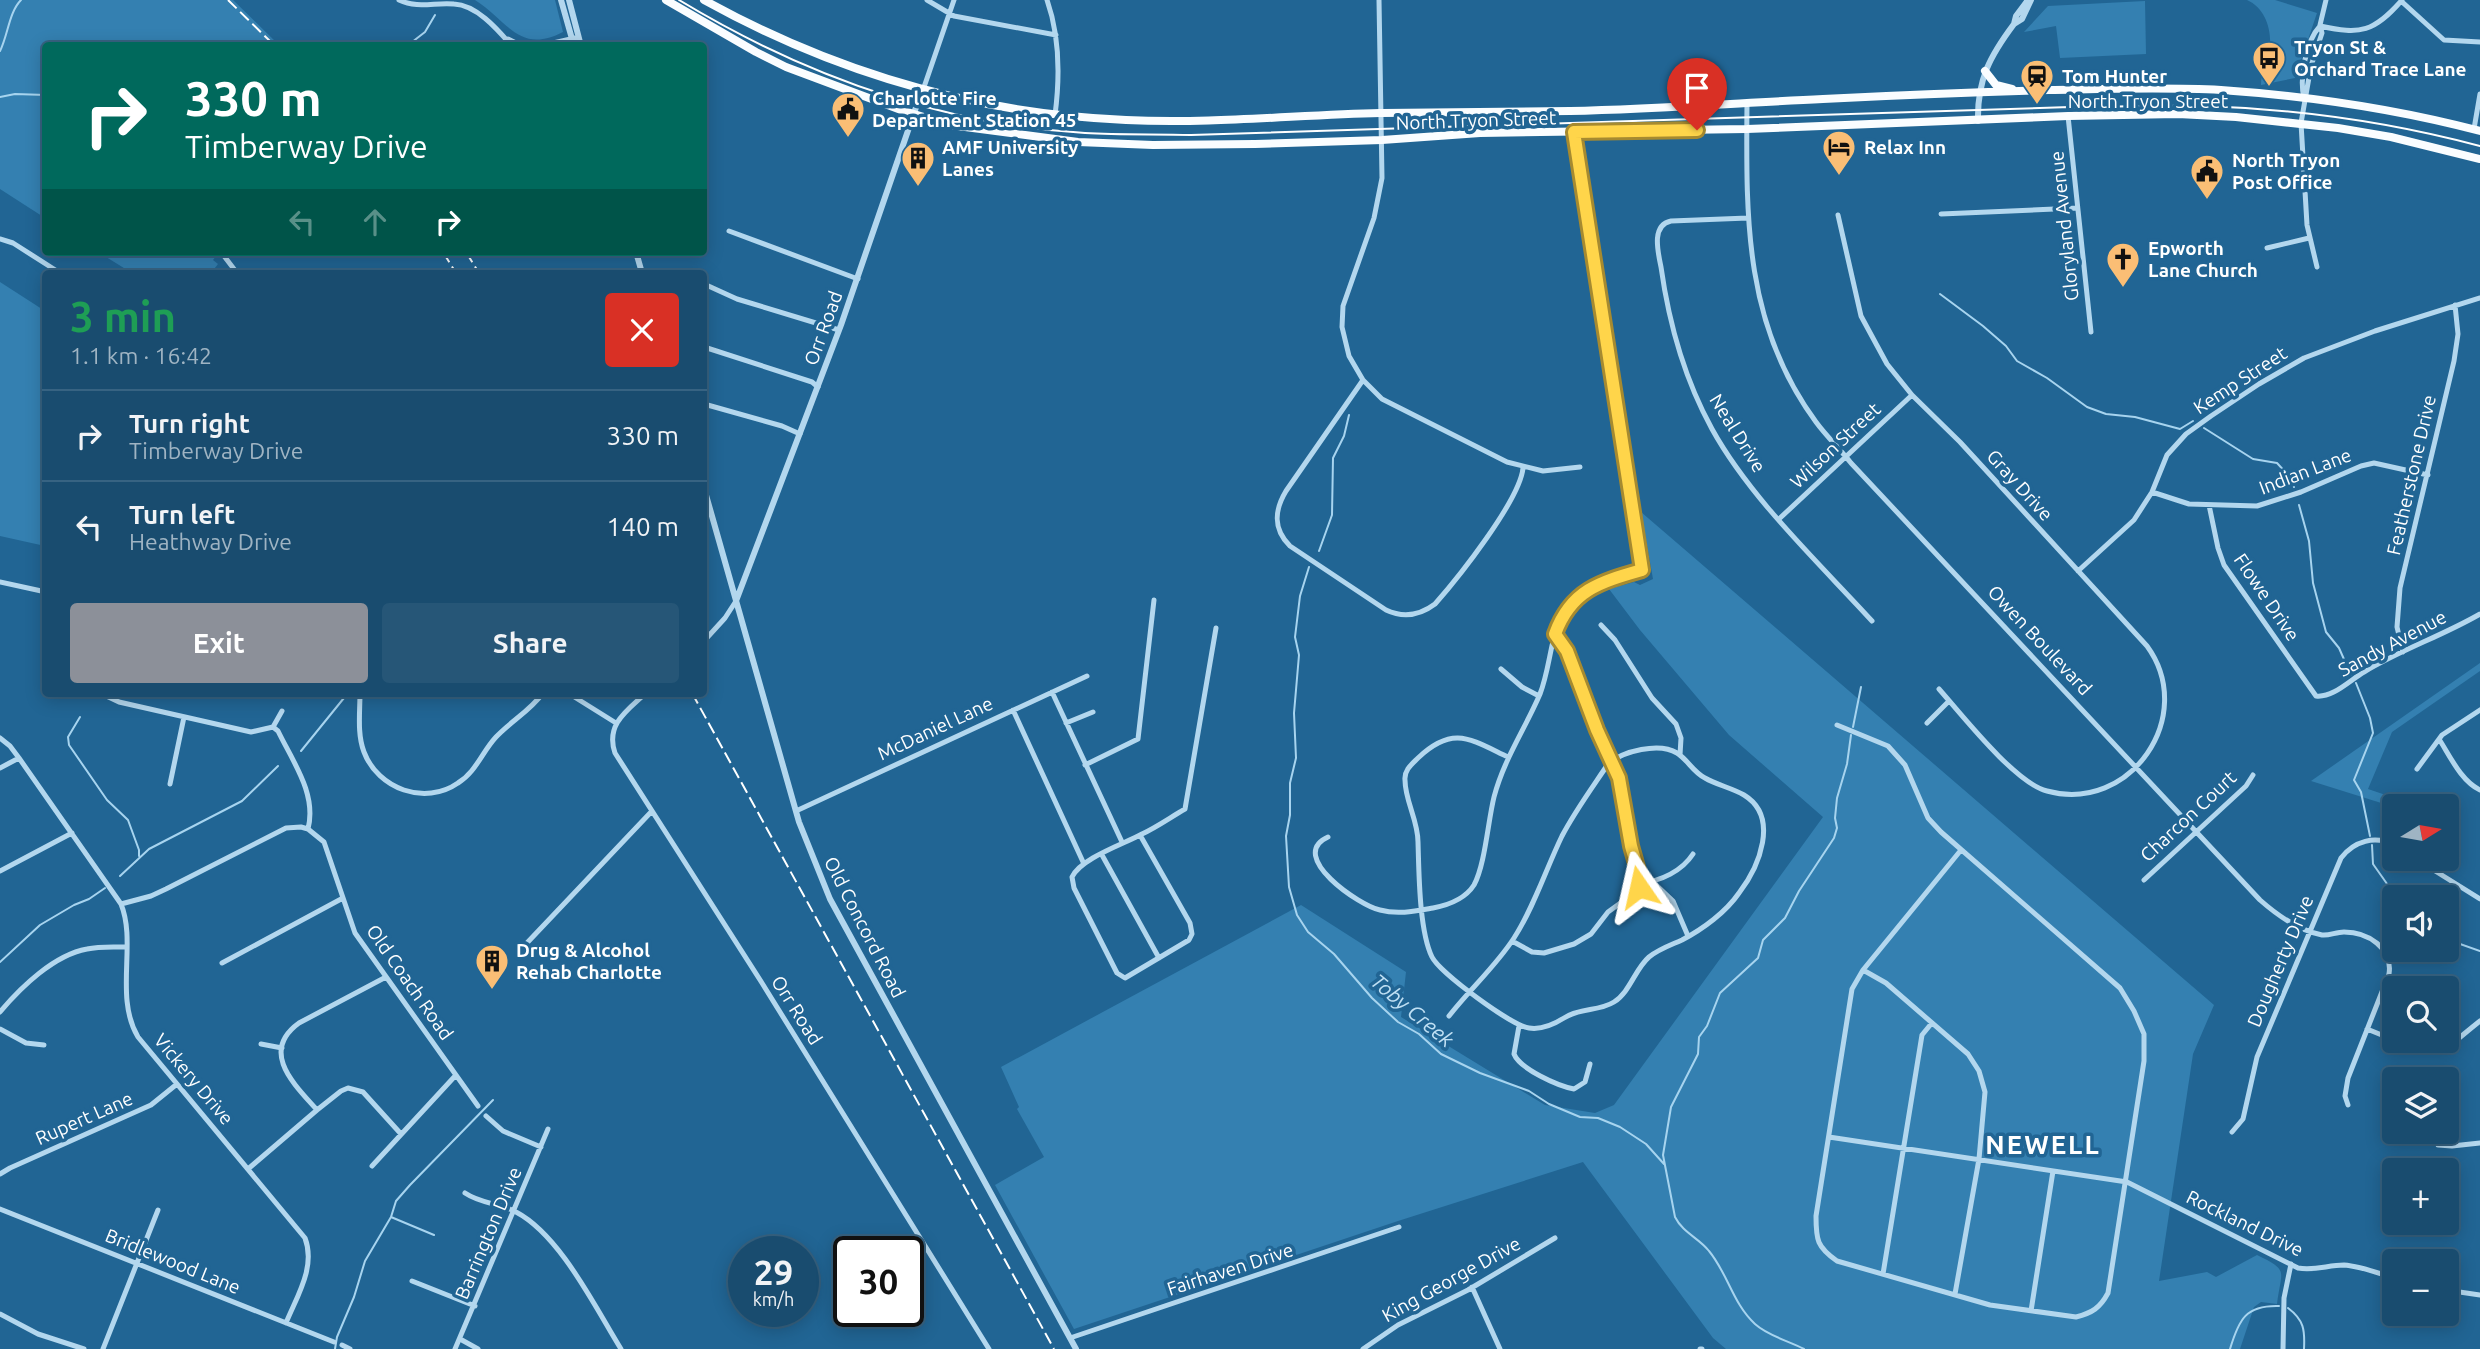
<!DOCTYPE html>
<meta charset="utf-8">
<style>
:root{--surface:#194c6f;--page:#265677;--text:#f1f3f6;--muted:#9fb4c3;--line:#376382;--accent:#8c9099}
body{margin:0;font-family:Ubuntu,sans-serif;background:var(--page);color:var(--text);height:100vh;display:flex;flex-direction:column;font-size:26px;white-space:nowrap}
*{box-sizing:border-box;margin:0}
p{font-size:23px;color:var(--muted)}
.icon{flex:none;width:38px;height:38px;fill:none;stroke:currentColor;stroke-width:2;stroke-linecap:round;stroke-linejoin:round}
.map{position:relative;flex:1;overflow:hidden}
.details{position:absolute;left:42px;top:270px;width:665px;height:427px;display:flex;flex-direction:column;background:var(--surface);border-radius:7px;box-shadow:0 4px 18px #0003,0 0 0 2px var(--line)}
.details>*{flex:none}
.guide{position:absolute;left:42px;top:42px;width:665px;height:214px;border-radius:7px;box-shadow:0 4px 18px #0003,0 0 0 2px var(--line);background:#00695c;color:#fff;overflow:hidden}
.needle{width:46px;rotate:79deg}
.tools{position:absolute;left:2382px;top:794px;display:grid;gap:14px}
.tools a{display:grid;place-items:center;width:77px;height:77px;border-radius:7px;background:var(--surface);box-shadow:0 4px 18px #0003,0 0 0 2px var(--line);font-size:35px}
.speed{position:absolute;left:728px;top:1236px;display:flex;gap:14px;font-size:35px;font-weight:700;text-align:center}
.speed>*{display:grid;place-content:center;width:91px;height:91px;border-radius:50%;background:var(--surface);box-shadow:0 4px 18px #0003,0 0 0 2px var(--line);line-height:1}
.speed small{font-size:18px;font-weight:400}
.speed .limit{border:4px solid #111;border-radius:10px;background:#fff;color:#111}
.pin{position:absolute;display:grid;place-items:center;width:60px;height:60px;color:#fff;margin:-72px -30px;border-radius:50% 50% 50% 0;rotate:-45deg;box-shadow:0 0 7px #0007}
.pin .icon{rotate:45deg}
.me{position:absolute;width:77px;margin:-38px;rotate:349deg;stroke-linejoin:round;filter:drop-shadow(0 0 5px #0008)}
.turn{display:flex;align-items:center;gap:24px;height:147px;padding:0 28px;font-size:32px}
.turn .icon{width:91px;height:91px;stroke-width:2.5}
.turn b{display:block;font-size:49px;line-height:60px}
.lanes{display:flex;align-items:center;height:66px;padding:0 28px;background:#0003;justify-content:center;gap:35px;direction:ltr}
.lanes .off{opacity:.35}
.round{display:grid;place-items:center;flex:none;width:74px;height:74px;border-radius:7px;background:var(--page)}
.head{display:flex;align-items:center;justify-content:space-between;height:119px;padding:0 28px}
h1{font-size:42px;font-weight:700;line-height:52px;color:#1e9e55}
.button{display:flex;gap:14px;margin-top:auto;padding:14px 28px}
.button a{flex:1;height:80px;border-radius:7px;background:var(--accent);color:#fff;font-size:28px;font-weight:700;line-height:80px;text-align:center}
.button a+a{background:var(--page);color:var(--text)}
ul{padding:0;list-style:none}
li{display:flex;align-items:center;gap:21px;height:91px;padding:0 28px;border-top:2px solid var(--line)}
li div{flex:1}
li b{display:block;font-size:26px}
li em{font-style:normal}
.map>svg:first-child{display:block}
.green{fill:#3480b1}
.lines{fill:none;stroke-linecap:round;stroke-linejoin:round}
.stream{stroke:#a7d4ef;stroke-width:2}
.minor{stroke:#b3d7ee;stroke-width:5}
.tertiary{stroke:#b3d7ee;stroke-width:6}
.primary{stroke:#fafdff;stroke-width:8}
.tram{stroke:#fff;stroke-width:2}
.rail{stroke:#fff;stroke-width:2;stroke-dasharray:12 5;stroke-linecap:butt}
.route-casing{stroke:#a68a30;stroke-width:18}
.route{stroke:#ffd54a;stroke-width:12}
.labels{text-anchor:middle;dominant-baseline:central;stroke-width:7;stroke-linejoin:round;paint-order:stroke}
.poi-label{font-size:19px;font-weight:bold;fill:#fff;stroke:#216594;text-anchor:start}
.street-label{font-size:19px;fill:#fff;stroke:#216594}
.water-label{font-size:21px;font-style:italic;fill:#c0e0f4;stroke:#216594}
.district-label{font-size:26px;font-weight:bold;letter-spacing:2px;fill:#fff;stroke:#216594}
</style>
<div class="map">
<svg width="2480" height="1349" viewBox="0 0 2480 1349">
<rect width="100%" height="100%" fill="#216594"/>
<!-- green -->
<path class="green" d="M0,0h233l46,45 -233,1 -1,172 -45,-29z
M475,0h80l8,32c-44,23 -56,-12 -88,-32z
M2247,0h28l42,13 -22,65 -34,7c0,-10 4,-17 7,-27 6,-21 0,-49 -21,-58z
M2145,1l1,53 -86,4 -4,-32 -32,6 24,-26z
M98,252h121l-6,8 5,4 -7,9h-79z
M0,282l45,29v235l-45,-10z
M1641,512l573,493 -21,49 -34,227 48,-9 9,5 41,-22c33,16 24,15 20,49l-16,-2 -7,5 -14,42h-514l-13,-11 -130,-176 -185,59 -324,108 -79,-144 49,-28 -27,-48 2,-2 -18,-40 300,-162 105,67 -5,45 144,88 50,8 19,-8 209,-288 -94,-82 -89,-105 -31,-41 25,-7 6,3 13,-6z
M2480,663v8l-88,61 -24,57 53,18h-27l-83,-26z"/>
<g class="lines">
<!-- stream -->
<path class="stream" d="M407,46l18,-14 10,-17
M0,51c8,-16 9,-39 21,-51
M0,97l15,-3 31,1
M1940,294l43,32 23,20 11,15 30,17 40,29 19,7 29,3 45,12 13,-8
M2204,428l49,31 24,4 11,12 6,12
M2299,505l10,36 4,42 13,49 13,16 12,27
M1319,551l13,-36 1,-57 11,-22 5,-21
M1309,567l-9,29 -5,41 4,18 -5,58 2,45 -6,25v32l-4,21 3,51 8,28 11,17 26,22 38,44 26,24 21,12 22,20 39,19 49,18 20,13 31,13 18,1 22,9 26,17 18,20
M2356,683l14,35 3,15 -19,47 7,12 9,44
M80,717l-12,20 1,8 38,55 21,20 11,30v6
M1853,727l8,-40
M301,751l47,-58
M2372,845l1,19 24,34
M120,876l29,-27 93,-48 36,-35
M2446,939l34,12
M0,962l40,-37 34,-20 15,-6 16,-11
M391,1217l43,18
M2288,1308c16,12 17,22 16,41
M335,1349l2,-12 17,-40 11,-36 26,-44 5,-16 14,-16 83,-85
M1804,1349c-15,-8 -36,-13 -49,-25 -22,-20 -27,-50 -46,-73 -10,-13 -26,-18 -34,-34l-12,-62 8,-48 27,-53 1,-17 8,-11 13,-33 38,-35 5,-18 22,-22 14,-27 35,-53 3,-10 -2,-10 2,-20 10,-34 4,-29
M2230,1349c9,-30 16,-44 49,-43"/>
<!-- minor -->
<path class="minor" d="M399,0c19,9 36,2 55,4 23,1 44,26 58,42
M927,0l27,16 102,19
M1047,0c13,37 13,77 8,115
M1379,0l3,178 -8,40 -31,88 -1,21 7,29 14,24 19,19 125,63 36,9 37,-4
M2401,1l43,39 36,2
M2320,26c41,9 54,6 82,-26
M508,39l14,7
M540,46l35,-8
M923,90l31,-90
M2304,98c-5,-20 2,-57 16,-72
M1747,103c-1,114 -3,222 69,319 11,15 24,27 35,41l409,437c17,15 40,31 62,35 7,1 14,-3 22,-3 24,0 49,16 45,42l-41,104 -3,18 3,9
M2068,116l23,216
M2474,129l6,-35
M1941,214l136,-6
M1838,215l23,101 26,48 25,31 48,47 187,204c51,70 -17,168 -100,145 -32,-8 -85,-76 -108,-102
M1748,218l-77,3c-20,4 -13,31 -10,46 8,57 23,111 51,162 38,69 107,134 160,192
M729,231l129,48
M0,239l13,4 47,30
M2267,248l42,-10
M221,252l16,21
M2317,267l-10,-42 -6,-102 10,-57 11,-33 -2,-8 6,-25
M704,284l33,15 102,31
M704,347l108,35 6,5
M1363,380l-77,111c-12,20 -13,38 4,55l96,64c17,8 33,6 49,-6 23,-26 85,-104 88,-136
M704,404l78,22 18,8
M2152,492l37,12 68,2 44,-14 60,-26 13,-3 54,12
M2209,505l9,43 6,17 92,131c17,2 34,-16 48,-24 36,-22 78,-36 116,-58
M1779,519l133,-124
M2078,571l56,-51 18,-28 15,-37 19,-21 25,-18 48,-32 45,-26 71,-27 105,-33
M0,582l46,10
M1601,625l14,15 37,58 24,26 5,14 -1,17
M1555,633l12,18 30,79 18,39 26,114
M704,641l21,-23 11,-17
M2403,652l-6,-25 3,-39 54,-227 4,-27 -3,-29
M1501,669l21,18 17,9
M1052,692l70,150
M100,693l19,9 132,30 22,-5 9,-16
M360,693c0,19 -3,41 4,59 14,37 61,54 94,31 18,-11 24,-31 38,-46 15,-16 34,-26 47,-44
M568,693l48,30
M646,693c-18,17 -41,31 -31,60l147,230 227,366
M1013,710l71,154
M1066,723l27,-11
M1927,723l22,-22
M1837,725l51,21 17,19 23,53 13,14 179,156 14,23 10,23v27l-36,232c-8,15 -16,20 -32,24l-86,-12 -153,-44c-20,-14 -21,-21 -21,-45l36,-227 11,-19 98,-120
M273,727l5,4c15,31 39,63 30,98
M0,738l10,8 9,12 102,146c16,39 -7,93 17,133l167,201c11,29 -8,58 -19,85
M2439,739c11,17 22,42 41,51
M1085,765l53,-26 16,-139
M0,768l19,-10
M2417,769l25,-34 38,-25
M170,784l14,-67
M796,811l291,-135
M1140,835l50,88 2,11 -3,6 -64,38 -8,-5 -43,-85 -2,-11c9,-19 52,-33 70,-43 15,-7 29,-17 43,-25l31,-181
M1328,837c-42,19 32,69 52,73 18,5 36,1 53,-2 16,-3 32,-9 41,-23 11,-20 14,-64 20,-88 10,-38 31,-68 46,-103 7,-18 9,-37 14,-57 10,-44 49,-56 87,-66l-67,-439
M1102,855l57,103
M2416,859l64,40
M0,871l72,-38
M2144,880l102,-94 7,-11
M1653,882l20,19 15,35
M1641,883c20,-2 41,-12 52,-29
M121,904l30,-8 15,-7 120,-61 15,-1 7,2 16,13 31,91 123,173
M1512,941l20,11 12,1 30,-9 17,-10 17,-22 29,-21 4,-8
M525,945l127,-134
M222,963l121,-65
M1863,970l23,13 82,71 11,17 6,21 -6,67 -24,135
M0,1012c21,-25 54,-57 87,-63 13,-3 26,-2 39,-2
M1449,1016c21,-27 47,-50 65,-78 20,-31 32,-69 48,-102 13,-25 30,-48 46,-72 15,-13 51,-22 69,-11 11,7 16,19 28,25 12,7 27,10 39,17 36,22 15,72 -5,98 -13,19 -36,36 -57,47 -11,5 -23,9 -33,17 -14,12 -19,35 -35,45 -16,10 -33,5 -50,16 -11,7 -22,12 -35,10 -17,-2 -89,-55 -97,-71 -13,-27 -13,-85 -14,-115 0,-22 -13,-41 -13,-62 -1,-10 7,-16 13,-22 35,-33 52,-19 90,-1
M1519,1026l-5,28c6,15 44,32 60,35l11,-7 5,-18
M0,1029l26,14 18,2
M2367,1029l27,11
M2396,1041c47,20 48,8 84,-20
M261,1044l21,4
M317,1110c-22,-25 -58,-58 -18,-87l87,-46
M486,1116l17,15 38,16
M2232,1132l11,-13 14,-62 84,-199c13,-17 34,-23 53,-13
M1829,1137l298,45 171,86c17,3 30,-3 46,-3 16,1 34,8 50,13
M2438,1145l14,1 28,-3
M372,1166l84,-91
M248,1169l69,-59 24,-19 7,-3 15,4 38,42
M0,1174l10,-6 141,-63 26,-21
M465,1193c16,11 35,10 51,19 44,23 79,95 105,137
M0,1209l334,133
M1883,1274l39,-239 9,-11
M412,1281l63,25
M1472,1287l28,62
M2446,1290l34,5
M2031,1311l22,-140
M0,1314l38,20 46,15
M1070,1338l329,-111
M460,1339l18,10
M342,1345l8,4
M103,1349l55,-139
M455,1349l93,-220
M1363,1349l35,-24 70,-35 87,-52
M1700,1349h2
M2283,1349l1,-51 7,-34"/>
<!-- tertiary -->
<path class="tertiary" d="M561,0l13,46
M569,0l12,46
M2028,0l-12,16 -2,8 8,-5 9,-19
M1978,121c-1,-41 12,-65 36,-97
M636,252l6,21
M704,488l95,334 31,77 246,450
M736,601l105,-276 81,-235"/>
<!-- primary -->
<path class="primary" d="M666,0l90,52 30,15 115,43 49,15 128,17 75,3 102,-1 127,-4 98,-7 267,-4 321,-13 110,-2 58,3 102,11 53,9 89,22
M704,0c130,72 273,114 422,120 85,4 169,-5 254,-7 63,-1 126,-1 190,-2 84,-2 169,-8 253,-12 75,-4 151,-7 226,-9 57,-1 115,-3 172,0 87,6 175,19 259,41
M1985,71l11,14 16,4"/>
<!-- tram -->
<path class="tram" d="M679,0c124,75 261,124 406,133 35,2 70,1 106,2l879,-28c45,1 89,-3 134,-1 93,3 186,16 276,40"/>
<!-- rail -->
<path class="rail" d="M228,0l47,46
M443,252l13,21
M466,252l13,21
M692,693l362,656"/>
</g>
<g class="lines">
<defs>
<path id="route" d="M1639,887l2,-6 -10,-35 -12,-68 -22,-48 -30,-79 -12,-17c16,-44 45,-52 87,-64l-68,-438 123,-2"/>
</defs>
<!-- route casing -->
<use href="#route" class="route-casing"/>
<!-- route -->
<use href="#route" class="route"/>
</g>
<!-- icons -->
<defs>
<symbol id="bus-pin" viewBox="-11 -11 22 30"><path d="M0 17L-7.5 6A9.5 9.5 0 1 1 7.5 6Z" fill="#fabe75" stroke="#216594"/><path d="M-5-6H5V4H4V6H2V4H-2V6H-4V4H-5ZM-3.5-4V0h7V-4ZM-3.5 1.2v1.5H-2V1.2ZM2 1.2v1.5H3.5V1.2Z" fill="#111"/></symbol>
<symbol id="station-pin" viewBox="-11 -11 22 30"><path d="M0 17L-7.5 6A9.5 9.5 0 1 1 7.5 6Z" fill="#fabe75" stroke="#216594"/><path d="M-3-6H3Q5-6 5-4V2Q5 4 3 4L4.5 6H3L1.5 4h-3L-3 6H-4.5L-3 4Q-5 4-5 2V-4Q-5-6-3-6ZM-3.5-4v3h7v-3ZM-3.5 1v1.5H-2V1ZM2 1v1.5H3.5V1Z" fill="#111"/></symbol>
<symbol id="civic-pin" viewBox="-11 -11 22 30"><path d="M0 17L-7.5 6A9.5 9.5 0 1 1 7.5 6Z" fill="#fabe75" stroke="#216594"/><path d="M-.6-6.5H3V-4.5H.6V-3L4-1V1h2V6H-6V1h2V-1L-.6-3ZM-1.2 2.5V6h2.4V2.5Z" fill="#111"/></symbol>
<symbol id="hotel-pin" viewBox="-11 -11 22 30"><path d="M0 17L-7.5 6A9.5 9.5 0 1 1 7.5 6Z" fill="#fabe75" stroke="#216594"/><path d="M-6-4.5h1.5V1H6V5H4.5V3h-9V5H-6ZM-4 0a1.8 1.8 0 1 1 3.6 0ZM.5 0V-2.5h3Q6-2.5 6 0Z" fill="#111"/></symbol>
<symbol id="building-pin" viewBox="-11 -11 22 30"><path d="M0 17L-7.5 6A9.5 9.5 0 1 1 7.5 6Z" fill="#fabe75" stroke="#216594"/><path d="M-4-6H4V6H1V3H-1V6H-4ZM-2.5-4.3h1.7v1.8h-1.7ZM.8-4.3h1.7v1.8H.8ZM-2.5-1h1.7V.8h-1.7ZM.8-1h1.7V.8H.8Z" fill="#111"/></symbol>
<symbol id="church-pin" viewBox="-11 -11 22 30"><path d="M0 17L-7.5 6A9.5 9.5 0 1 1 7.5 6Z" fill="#fabe75" stroke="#216594"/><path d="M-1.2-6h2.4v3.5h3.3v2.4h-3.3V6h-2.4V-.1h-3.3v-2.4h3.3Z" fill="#111"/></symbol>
</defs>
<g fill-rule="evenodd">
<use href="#bus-pin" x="2250" y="39" width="38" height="52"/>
<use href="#station-pin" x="2018" y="57" width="38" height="52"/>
<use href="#civic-pin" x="829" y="90" width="38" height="52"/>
<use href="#hotel-pin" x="1820" y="128" width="38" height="52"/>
<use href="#building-pin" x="899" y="139" width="38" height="52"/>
<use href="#civic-pin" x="2188" y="152" width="38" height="52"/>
<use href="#church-pin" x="2104" y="240" width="38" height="52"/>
<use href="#building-pin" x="473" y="942" width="38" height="52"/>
</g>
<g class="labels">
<!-- poi labels -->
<g class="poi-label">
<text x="2294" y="47">Tryon St &amp;<tspan x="2294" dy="22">Orchard Trace Lane</tspan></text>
<text x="2062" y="76">Tom Hunter</text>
<text x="872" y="98">Charlotte Fire<tspan x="872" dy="22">Department Station 45</tspan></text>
<text x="942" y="147">AMF University<tspan x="942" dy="22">Lanes</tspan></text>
<text x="1864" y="147">Relax Inn</text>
<text x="2232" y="160">North Tryon<tspan x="2232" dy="22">Post Office</tspan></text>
<text x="2148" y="248">Epworth<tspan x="2148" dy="22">Lane Church</tspan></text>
<text x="516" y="950">Drug &amp; Alcohol<tspan x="516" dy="22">Rehab Charlotte</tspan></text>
</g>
<!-- street labels -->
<g class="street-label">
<text x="2148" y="101">North Tryon Street</text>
<text transform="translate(1476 120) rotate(-2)">North Tryon Street</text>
<text transform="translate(2064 226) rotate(-96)">Gloryland Avenue</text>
<text transform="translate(823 328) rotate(-70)">Orr Road</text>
<text transform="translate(2240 380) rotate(-33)">Kemp Street</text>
<text transform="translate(1738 433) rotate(58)">Neal Drive</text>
<text transform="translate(1835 445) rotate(-43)">Wilson Street</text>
<text transform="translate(2305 471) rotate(-21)">Indian Lane</text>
<text transform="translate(2411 475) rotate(-77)">Featherstone Drive</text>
<text transform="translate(2020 485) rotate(48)">Gray Drive</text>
<text transform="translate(2267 597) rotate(56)">Flowe Drive</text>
<text transform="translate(2040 640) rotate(47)">Owen Boulevard</text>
<text transform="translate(2392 643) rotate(-28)">Sandy Avenue</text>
<text transform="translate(935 728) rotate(-25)">McDaniel Lane</text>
<text transform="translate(2188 816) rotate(-43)">Charcon Court</text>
<text transform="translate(865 927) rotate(63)">Old Concord Road</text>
<text transform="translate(2280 961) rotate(-67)">Dougherty Drive</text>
<text transform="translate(410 982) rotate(55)">Old Coach Road</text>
<text transform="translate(797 1010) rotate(58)">Orr Road</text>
<text transform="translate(194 1079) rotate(50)">Vickery Drive</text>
<text transform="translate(84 1118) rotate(-24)">Rupert Lane</text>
<text transform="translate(2245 1223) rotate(26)">Rockland Drive</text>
<text transform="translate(488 1233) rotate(-67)">Barrington Drive</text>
<text transform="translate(173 1261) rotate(22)">Bridlewood Lane</text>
<text transform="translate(1230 1269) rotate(-18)">Fairhaven Drive</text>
<text transform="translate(1451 1279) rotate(-29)">King George Drive</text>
</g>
<!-- water labels -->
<g class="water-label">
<text transform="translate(1413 1010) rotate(40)">Toby Creek</text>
</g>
<!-- district labels -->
<g class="district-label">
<text x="2043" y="1144">NEWELL</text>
</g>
</g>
</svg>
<div class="tools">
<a><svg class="needle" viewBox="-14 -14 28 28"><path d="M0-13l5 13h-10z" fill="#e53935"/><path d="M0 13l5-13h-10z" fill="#9fb4c3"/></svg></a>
<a><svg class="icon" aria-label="sound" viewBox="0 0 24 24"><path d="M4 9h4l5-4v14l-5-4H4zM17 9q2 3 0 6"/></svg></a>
<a><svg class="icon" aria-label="search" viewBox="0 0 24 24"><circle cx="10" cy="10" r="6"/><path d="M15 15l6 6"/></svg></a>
<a><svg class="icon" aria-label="layers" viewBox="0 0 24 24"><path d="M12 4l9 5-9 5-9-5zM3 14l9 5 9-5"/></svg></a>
<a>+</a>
<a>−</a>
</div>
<div class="speed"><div>29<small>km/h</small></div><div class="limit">30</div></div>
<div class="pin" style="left:1697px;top:130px;background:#d93025"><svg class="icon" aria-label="arrive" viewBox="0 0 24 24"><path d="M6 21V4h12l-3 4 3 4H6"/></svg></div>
<svg class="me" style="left:1639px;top:887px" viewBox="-20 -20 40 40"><path d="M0-17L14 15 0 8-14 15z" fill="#ffd54a" stroke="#fff" stroke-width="4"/></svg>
<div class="guide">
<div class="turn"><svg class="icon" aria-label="right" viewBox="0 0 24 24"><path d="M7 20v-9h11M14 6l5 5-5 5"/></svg><div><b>330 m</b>Timberway Drive</div></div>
<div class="lanes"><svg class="icon off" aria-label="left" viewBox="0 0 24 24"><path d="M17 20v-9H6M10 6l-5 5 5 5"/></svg><svg class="icon off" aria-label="ahead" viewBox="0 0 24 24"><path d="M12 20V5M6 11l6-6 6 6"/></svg><svg class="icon" aria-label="right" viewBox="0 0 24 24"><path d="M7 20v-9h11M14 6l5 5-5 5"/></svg></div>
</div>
<section class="details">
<div class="head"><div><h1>3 min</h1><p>1.1 km · 16:42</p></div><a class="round" style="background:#d93025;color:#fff"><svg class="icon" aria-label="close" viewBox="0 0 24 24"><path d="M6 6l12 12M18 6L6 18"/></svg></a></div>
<ul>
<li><svg class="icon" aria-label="right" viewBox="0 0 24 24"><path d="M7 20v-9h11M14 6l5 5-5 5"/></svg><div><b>Turn right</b><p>Timberway Drive</p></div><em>330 m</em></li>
<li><svg class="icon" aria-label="left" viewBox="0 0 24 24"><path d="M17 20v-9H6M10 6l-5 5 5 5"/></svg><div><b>Turn left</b><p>Heathway Drive</p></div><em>140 m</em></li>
</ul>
<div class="button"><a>Exit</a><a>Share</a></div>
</section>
</div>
